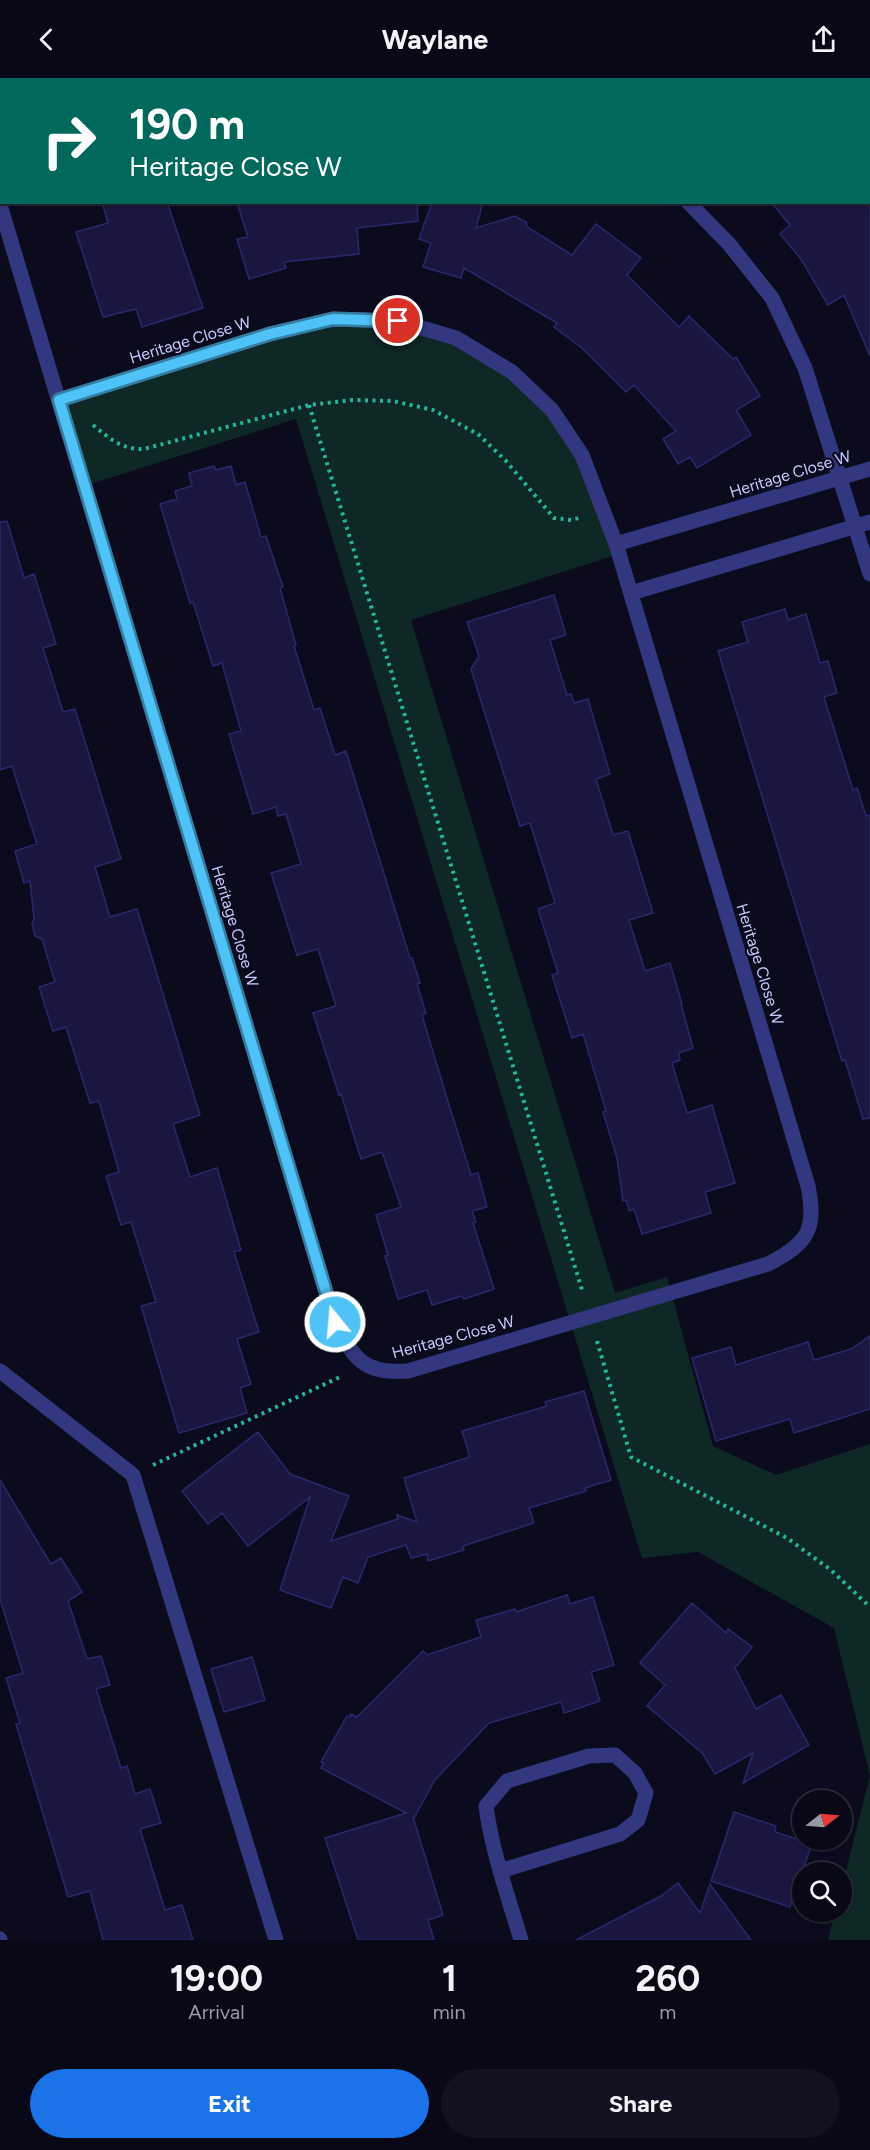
<!DOCTYPE html>
<style>
:root{--surface:#090816;--page:#12111f;--text:#f1f3f6;--muted:#999aa1;--line:#292935;--accent:#1a73e8}
body{margin:0;font-family:Figtree,sans-serif;background:var(--page);color:var(--text);height:100vh;display:flex;flex-direction:column;font-size:22px;white-space:nowrap}
*{box-sizing:border-box;margin:0}
p{font-size:20px;color:var(--muted)}
.icon{flex:none;width:33px;height:33px;fill:none;stroke:currentColor;stroke-width:2;stroke-linecap:round;stroke-linejoin:round}
.map{position:relative;height:1862px;overflow:hidden}
.sheet{display:flex;flex-direction:column;background:var(--surface);flex:1}
.sheet>*{flex:none}
.banner{position:absolute;left:0px;top:0px;width:870px;height:126px;box-shadow:0 2px 4px #0004,0 0 0 2px var(--line);background:#00695c;color:#fff;overflow:hidden}
.needle{width:39px;rotate:73deg}
.controls{position:absolute;left:792px;top:1712px;display:grid;gap:12px}
.controls a{display:grid;place-items:center;width:60px;height:60px;border-radius:50%;background:var(--surface);box-shadow:0 2px 4px #0004,0 0 0 2px var(--line);font-size:30px}
.pin{position:absolute;display:grid;place-items:center;width:51px;height:51px;color:#fff;margin:-26px;border:3px solid #fff;border-radius:50%;box-shadow:0 2px 6px #0007}
.me{position:absolute;width:66px;margin:-33px;rotate:343deg;stroke-linejoin:round;filter:drop-shadow(0 0 4px #0008)}
.turn{display:flex;align-items:center;gap:21px;height:126px;padding:0 30px;font-size:27px}
.turn .icon{width:78px;height:78px;stroke-width:2.5}
.turn b{display:block;font-size:42px;line-height:51px}
.eta{display:flex;justify-content:space-evenly;align-items:center;height:102px;text-align:center}
.eta b{font-size:36px;font-weight:700;line-height:42px}
.primary-button{display:flex;gap:12px;margin-top:auto;padding:12px 30px}
.primary-button a{flex:1;height:69px;border-radius:36px;background:var(--accent);color:#fff;font-size:24px;font-weight:700;line-height:69px;text-align:center}
.primary-button a+a{background:var(--page);color:var(--text)}
header{display:flex;justify-content:space-between;align-items:center;height:78px;padding:0 30px;background:var(--surface);font-size:27px;font-weight:700}
.map>svg:first-child{display:block}
.green{fill:#0d2825}
.building{fill:#1a1640;stroke:#2d266e;stroke-width:1.5}
.lines{fill:none;stroke-linecap:round;stroke-linejoin:round}
.path{stroke:#25b59d;stroke-width:4;stroke-dasharray:3 4.5;stroke-linecap:butt}
.minor{stroke:#323880;stroke-width:15}
.route-casing{stroke:#337fa1;stroke-width:15}
.route{stroke:#4fc3f7;stroke-width:10}
.labels{text-anchor:middle;dominant-baseline:central;stroke-width:4.5;stroke-linejoin:round;paint-order:stroke}
.street-label{font-size:16px;fill:#c8c8ff;stroke:#0c0b1e}
</style>
<header><svg class="icon" aria-label="back" viewBox="0 0 24 24"><path d="M15 5l-7 7 7 7"/></svg>Waylane<svg class="icon" aria-label="share" viewBox="0 0 24 24"><path d="M12 15V3M7 8l5-5 5 5M5 13v7h14v-7"/></svg></header>
<div class="map">
<svg width="870" height="1862" viewBox="0 0 870 1862">
<rect width="100%" height="100%" fill="#0c0b1e"/>
<!-- green -->
<path class="green" d="M333,241l65,2 58,17 56,34 70,83 37,99 -208,66 204,673 52,-16 46,169 63,29 94,-31v496h-42l7,-29h7v-25l28,-110 -36,-148 -136,-76 -56,6 -346,-1139 -212,67 -25,-86z"/>
<!-- building -->
<path class="building" d="M102,124h65l36,106 -61,19 -6,-18 -33,8 -27,-85 32,-9z
M417,124l1,19 -61,7 2,26 -75,8 2,6 -37,11 -12,-40 11,-2 -11,-34z
M432,124h51l-7,26 39,-12 11,6 1,5 45,28 24,-31 45,34 -14,17 52,52 10,-11 44,43 3,-2 24,39 -24,14 15,25 -54,33 -7,-11 -12,7 -15,-25 13,-8 -42,-46 -8,7 -44,-44 -28,-21 3,-4 -93,-55 -3,10 -38,-11 8,-24 -12,-4z
M771,124h99v154l-26,-61 -16,10 -27,-46 -21,-25 10,-9z
M214,388l2,4 15,-4 5,19 9,-3 16,55 5,-1 17,51 -3,1 16,57 -2,1 20,64 6,-2 15,47 11,-4 64,207h2l8,25 -3,1 9,29 -4,2 23,77 26,83 7,-2 9,34 -15,4 4,11 -3,1 21,66 -30,10 -2,-3 -30,9 -5,-15 -29,9 -13,-43 3,-1 -12,-40 25,-8 -19,-55 -21,7 -20,-65 -2,1 -26,-82 23,-7 -18,-57 -21,6 -26,-82 30,-9 -15,-50 -8,2 -2,-9 -23,7 -24,-80 12,-3 -19,-68 -9,3 -20,-64 -3,1 -30,-99 17,-5 -2,-8 17,-5 -3,-13z
M7,443l17,57 10,-4 22,70 -13,4 20,64 12,-3 46,150 -26,8 15,50 27,-8 63,206 -27,9 17,53 27,-9 24,82 -7,2 25,80 -22,7 14,45 -11,4 7,25 -68,20 -38,-127 15,-4 -25,-80 -10,3 -15,-49 13,-4 -20,-71 -9,2 -24,-76 -13,4 -14,-44 16,-5 -13,-43 -7,-3 -3,-12 2,-5 -4,-38 -6,2 -9,-32 22,-7 -25,-78 -12,4v-248z
M554,517l12,40 -16,5 17,55 4,-1 3,9 14,-4 22,75 -14,5 17,56 15,-4 25,82 -24,7 16,51 25,-8 12,41h-1l12,44 -14,5 1,7 -8,3 15,50 25,-8 23,78 -30,9 6,21 -69,21 -8,-25 -5,2 -3,-11 -3,1 -6,-43 -14,-46 3,-1 -23,-77 -11,4 -20,-63 6,-2 -20,-64 17,-6 -25,-80 -10,3 -49,-157 8,-13 -12,-34z
M785,531l3,11 18,-6 14,49 8,-2 9,32 -13,4 29,93 4,-2 9,28 4,-1v303l-7,1 -18,-59 -3,1 -124,-410 30,-9 -6,-20z
M870,1258v73l-76,24 -4,-14 -74,22 -24,-83 39,-11 5,18 72,-23 6,18 37,-11z
M584,1313l27,89 -26,8 1,3 -57,17 5,15 -71,23 1,4 -36,11 -1,-7 -16,4 -5,-13 -38,12 -10,26 -15,-6 -12,31 -51,-18 30,-93 -62,49 -26,-33 -14,11 -26,-33 76,-59 32,42 59,22 -18,45 67,-22 -1,-4 20,7 -13,-44 66,-21 -8,-26 85,-25 -2,-4z
M0,1402l51,84 10,-6 21,34 -14,9 19,58 14,-3 9,29 -14,4 25,79 6,-2 8,28 15,-5 11,34 -21,6 25,81 17,-5 11,35h-90l-13,-49 -22,6 -52,-173 4,-1 -14,-45 17,-5 -23,-74z
M567,1517l3,9 23,-7 21,68 -23,7 9,29 -36,12 -3,-11 -72,21 -54,57 -21,38 -1,-1 30,98 -15,5 6,20h-76l-33,-102 81,-25 -85,-45 3,-5 -3,-1 26,-46 3,1 1,-3 6,3 66,-66 4,4 54,-18 -5,-17 39,-11 1,3z
M692,1525l34,30 2,-4 24,18 -17,21 21,41 25,-14 28,50 -66,38 10,-30 -38,21 -12,-20 -56,-48 18,-21 -25,-22z
M252,1579l13,43 -41,12 -13,-43z
M734,1734l42,14 -1,6 37,12 -10,28v21l-9,4 -3,10 -79,-26z
M678,1805l22,30 10,-29 41,56h-175l85,-44z"/>
<g class="lines">
<!-- path -->
<path class="path" d="M309,327l274,888
M93,347c16,13 29,25 51,24l165,-44 44,-5 40,1 40,9 45,24 28,27 48,57 17,2 8,-2
M597,1263l34,116 156,81 44,32 39,37
M153,1387l189,-89"/>
<!-- minor -->
<path class="minor" d="M419,0l4,2
M688,124l41,42 43,54 33,70 65,206
M0,127l335,1117c20,38 28,52 73,49l360,-107c39,-20 49,-34 40,-78l-192,-642 -34,-89 -30,-45 -40,-38 -56,-34 -58,-17 -65,-2 -63,15 -211,66
M616,466l254,-75
M631,515l239,-71
M0,1293l133,104 143,465
M500,1793l120,-37 18,-14 8,-27 -11,-20 -20,-18 -26,1 -82,25 -21,25c6,46 22,90 35,134
M0,1861v1"/>
</g>
<g class="lines">
<defs>
<path id="route" d="M335,1244l-276,-922 211,-66 63,-15 65,2"/>
</defs>
<!-- route casing -->
<use href="#route" class="route-casing"/>
<!-- route -->
<use href="#route" class="route"/>
</g>
<g class="labels">
<!-- street labels -->
<g class="street-label">
<text transform="translate(190 262) rotate(-17)">Heritage Close W</text>
<text transform="translate(790 396) rotate(-17)">Heritage Close W</text>
<text transform="translate(235 848) rotate(73)">Heritage Close W</text>
<text transform="translate(760 886) rotate(73)">Heritage Close W</text>
<text transform="translate(453 1259) rotate(-15)">Heritage Close W</text>
</g>
</g>
</svg>
<div class="controls">
<a><svg class="needle" viewBox="-14 -14 28 28"><path d="M0-13l5 13h-10z" fill="#e53935"/><path d="M0 13l5-13h-10z" fill="#999aa1"/></svg></a>
<a><svg class="icon" aria-label="search" viewBox="0 0 24 24"><circle cx="10" cy="10" r="6"/><path d="M15 15l6 6"/></svg></a>
</div>
<div class="pin" style="left:398px;top:243px;background:#d93025"><svg class="icon" aria-label="arrive" viewBox="0 0 24 24"><path d="M6 21V4h12l-3 4 3 4H6"/></svg></div>
<svg class="me" style="left:335px;top:1244px" viewBox="-20 -20 40 40"><circle r="17" fill="#4fc3f7" stroke="#fff" stroke-width="3"/><path d="M0-11L8 9 0 5-8 9z" fill="#fff"/></svg>
<div class="banner">
<div class="turn"><svg class="icon" aria-label="right" viewBox="0 0 24 24"><path d="M7 20v-9h11M14 6l5 5-5 5"/></svg><div><b>190 m</b>Heritage Close W</div></div>
</div>
</div>
<section class="sheet">
<div class="eta">
<div><b>19:00</b><p>Arrival</p></div>
<div><b>1</b><p>min</p></div>
<div><b>260</b><p>m</p></div>
</div>
<div class="primary-button"><a>Exit</a><a>Share</a></div>
</section>
